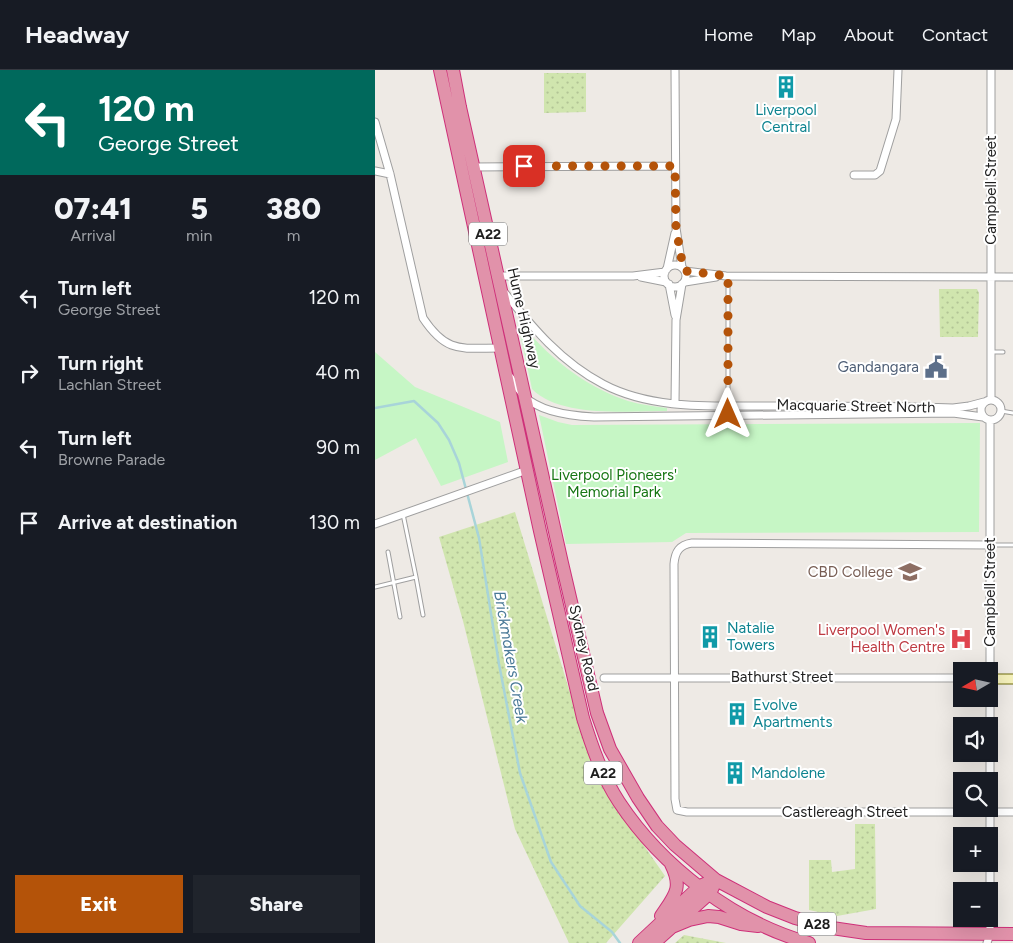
<!DOCTYPE html>
<meta charset="utf-8">
<style>
:root{--surface:#171b24;--page:#20242c;--text:#f1f3f6;--muted:#9ea1a6;--line:#363941;--accent:#b45309}
body{margin:0;font-family:Figtree,sans-serif;background:var(--page);color:var(--text);height:100vh;display:flex;flex-direction:column;font-size:19px;white-space:nowrap}
*{box-sizing:border-box;margin:0}
p{font-size:16px;color:var(--muted)}
.icon{flex:none;width:28px;height:28px;fill:none;stroke:currentColor;stroke-width:2;stroke-linecap:round;stroke-linejoin:round}
.map{position:relative;flex:1;overflow:hidden}
.side{display:flex;flex-direction:column;background:var(--surface);width:375px}
.side>*{flex:none}
.hud{background:#00695c;color:#fff;overflow:hidden}
.needle{width:32px;rotate:261deg}
.controls{position:absolute;left:578px;top:592px;display:grid;gap:10px}
.controls a{display:grid;place-items:center;width:45px;height:45px;border-radius:0px;background:var(--surface);box-shadow:0 5px 20px #0002;font-size:25px}
.pin{position:absolute;display:grid;place-items:center;width:42px;height:42px;color:#fff;margin:-21px;border-radius:10px;box-shadow:0 2px 8px #0006}
.me{position:absolute;width:55px;margin:-28px;rotate:0deg;stroke-linejoin:round;filter:drop-shadow(0 0 4px #0008)}
.turn{display:flex;align-items:center;gap:18px;height:105px;padding:0 15px;font-size:22px}
.turn .icon{width:65px;height:65px;stroke-width:2.5}
.turn b{display:block;font-size:35px;line-height:42px}
.eta{display:flex;justify-content:space-evenly;align-items:center;height:85px;text-align:center}
.eta b{font-size:30px;font-weight:800;line-height:35px}
.button{display:flex;gap:10px;margin-top:auto;padding:10px 15px}
.button a{flex:1;height:58px;border-radius:0px;background:var(--accent);color:#fff;font-size:20px;font-weight:800;line-height:58px;text-align:center}
.button a+a{background:var(--page);color:var(--text)}
ul{padding:0;list-style:none}
li{display:flex;align-items:center;gap:15px;height:75px;padding:0 15px}
li div{flex:1}
li b{display:block;font-size:19px}
li em{font-style:normal}
header{display:flex;align-items:center;gap:30px;box-sizing:border-box;height:70px;padding:0 25px;background:var(--surface);border-bottom:1px solid var(--line)}
header strong{font-size:24px}
nav{display:flex;gap:28px;margin-inline-start:auto;font-size:18px}
main{display:flex;flex:1;min-height:0}
.map>svg:first-child{display:block}
.grass{fill:url(#grass-dots)}
.park{fill:#c6f6c5}
.lines{fill:none;stroke-linecap:round;stroke-linejoin:round}
.stream{stroke:#a8d4d9;stroke-width:2.5}
.lane-casing{stroke:#9f9f9f;stroke-width:5}
.street-casing{stroke:#9f9f9f;stroke-width:9}
.secondary-casing{stroke:#6e6d0c;stroke-width:11}
.highway-casing{stroke:#ce3079;stroke-width:14}
.lane{stroke:#fff;stroke-width:3}
.street{stroke:#fff;stroke-width:7}
.secondary{stroke:#f5f1bc;stroke-width:9}
.highway{stroke:#e192aa;stroke-width:12}
.route{stroke:#b45309;stroke-width:9;stroke-dasharray:0 16.2}
.labels{text-anchor:middle;dominant-baseline:central;stroke-width:4;stroke-linejoin:round;paint-order:stroke}
.shield{fill:#fff;stroke:#626262;stroke-width:1}
.shield-label{font-size:14px;font-weight:bold;fill:#1e1e1e}
.culture-label{font-size:15px;fill:#0d838f;stroke:#fff;text-anchor:start}
.street-label{font-size:15px;fill:#1e1e1e;stroke:#fff}
.service-label{font-size:15px;fill:#4e5e75;stroke:#fff;text-anchor:end}
.park-label{font-size:15px;fill:#167613;stroke:#fff}
.education-label{font-size:15px;fill:#785e54;stroke:#fff;text-anchor:end}
.health-label{font-size:15px;fill:#be3a42;stroke:#fff;text-anchor:end}
.water-label{font-size:16px;font-style:italic;fill:#4b7a98;stroke:#fff}
</style>
<header>
<strong>Headway</strong>
<nav><a>Home</a><a>Map</a><a>About</a><a>Contact</a></nav>
</header>
<main>
<section class="side">
<div class="hud">
<div class="turn"><svg class="icon" aria-label="left" viewBox="0 0 24 24"><path d="M17 20v-9H6M10 6l-5 5 5 5"/></svg><div><b>120 m</b>George Street</div></div>
</div>
<div class="eta">
<div><b>07:41</b><p>Arrival</p></div>
<div><b>5</b><p>min</p></div>
<div><b>380</b><p>m</p></div>
</div>
<ul>
<li><svg class="icon" aria-label="left" viewBox="0 0 24 24"><path d="M17 20v-9H6M10 6l-5 5 5 5"/></svg><div><b>Turn left</b><p>George Street</p></div><em>120 m</em></li>
<li><svg class="icon" aria-label="right" viewBox="0 0 24 24"><path d="M7 20v-9h11M14 6l5 5-5 5"/></svg><div><b>Turn right</b><p>Lachlan Street</p></div><em>40 m</em></li>
<li><svg class="icon" aria-label="left" viewBox="0 0 24 24"><path d="M17 20v-9H6M10 6l-5 5 5 5"/></svg><div><b>Turn left</b><p>Browne Parade</p></div><em>90 m</em></li>
<li><svg class="icon" aria-label="arrive" viewBox="0 0 24 24"><path d="M6 21V4h12l-3 4 3 4H6"/></svg><div><b>Arrive at destination</b></div><em>130 m</em></li>
</ul>
<div class="button"><a>Exit</a><a>Share</a></div>
</section>
<div class="map">
<svg width="638" height="873" viewBox="0 0 638 873">
<defs>
<pattern id="grass-dots" width="8" height="8" patternUnits="userSpaceOnUse" patternTransform="scale(1.25)"><rect width="8" height="8" fill="#d0e5ae"/><path d="M2 2h.1M6 6h.1" fill="none" stroke="#b2c495" stroke-width="1.8" stroke-linecap="round"/></pattern>
</defs>
<rect width="100%" height="100%" fill="#eeeae5"/>
<!-- grass -->
<path class="grass" d="M169,3h42v39l-42,1z
M564,219h38l2,4 -1,44h-38z
M140,442l80,263 70,101 -59,67h-37l-54,-114 -52,-208 -24,-84z
M480,754h20l1,85 -39,7 -28,-6v-50h22l1,12 23,-3z
M309,865l42,8h-51z"/>
<!-- park -->
<path class="park" d="M142,249c30,37 66,67 111,82 13,4 26,5 39,7v3c-38,0 -107,7 -135,-22z
M0,282l40,35 85,35 8,40 -67,24 -25,-48 -41,22z
M164,345l19,7 14,3 408,-2 -1,109 -293,1 -14,9 -106,2z"/>
<g class="lines">
<!-- stream -->
<path class="stream" d="M0,338l39,-7 24,22 11,17 10,23 20,75 20,126 21,109 31,89 29,44 32,26 8,11"/>
<defs>
<path id="lane" d="M616,282h12
M626,341l12,2
M353,344v-137
M616,475h22
M13,482l12,65
M41,507l7,38
M0,517l41,-10 -13,-63"/>
<path id="street" d="M300,0l1,158 6,39
M0,52l15,52 33,144c24,36 38,30 78,30
M98,97l202,-1
M0,101l15,3
M479,105h21l5,-4 16,-52 2,-49
M289 206a11 11 0 1 1 22 0a11 11 0 1 1-22 0Z
M292,199l8,-36
M310,201l41,5 287,1
M123,206h135l32,-4
M266,207l25,5
M310,212l31,-5
M294,214l6,31
M129,222c29,36 57,70 99,92 53,28 118,21 175,22 59,0 117,0 175,2l16,-2 15,-4
M135,307c4,6 9,13 14,19 16,16 49,20 70,21l359,-4 30,4
M616,329v-329
M606 340a10 10 0 1 1 20 0a10 10 0 1 1-20 0Z
M300,333l1,-83 6,-36
M0,454l152,-54
M615,475l-298,-2c-13,2 -17,9 -18,21l1,235 2,11 10,2h326
M229,608h357
M612,873l3,-9v-513"/>
<path id="secondary" d="M615,609h23"/>
<path id="highway" d="M65,0l100,461 43,187c9,29 19,58 36,84 43,65 115,120 190,141
M78,0l7,37 102,456 35,150 13,36 28,49 19,28 18,19 41,35 51,27 28,11 37,10 34,5 147,1
M286,846c14,-21 22,-28 10,-52
M297,857l17,-7 19,-4 11,1 22,7 17,2
M264,873l61,-57 7,-3
M279,873l56,-50 3,-6"/>
</defs>
<!-- lane casing -->
<use href="#lane" class="lane-casing"/>
<!-- street casing -->
<use href="#street" class="street-casing"/>
<!-- secondary casing -->
<use href="#secondary" class="secondary-casing"/>
<!-- highway casing -->
<use href="#highway" class="highway-casing"/>
<!-- lane -->
<use href="#lane" class="lane"/>
<!-- street -->
<use href="#street" class="street"/>
<!-- secondary -->
<use href="#secondary" class="secondary"/>
<!-- highway -->
<use href="#highway" class="highway"/>
</g>
<g class="lines">
<!-- route -->
<path class="route" d="M149,96h151l1,62 7,39 2,4 43,5v138"/>
</g>
<!-- icons -->
<defs>
<symbol id="building-bare" viewBox="-9 -9 18 18"><path d="M-4-6H4V6H1V3H-1V6H-4ZM-2.5-4.3h1.7v1.8h-1.7ZM.8-4.3h1.7v1.8H.8ZM-2.5-1h1.7V.8h-1.7ZM.8-1h1.7V.8H.8Z" fill="#0f9aa8" stroke="#fff" stroke-width="2.5" paint-order="stroke"/></symbol>
<symbol id="civic-bare" viewBox="-9 -9 18 18"><path d="M-.6-6.5H3V-4.5H.6V-3L4-1V1h2V6H-6V1h2V-1L-.6-3ZM-1.2 2.5V6h2.4V2.5Z" fill="#5c6f8a" stroke="#fff" stroke-width="2.5" paint-order="stroke"/></symbol>
<symbol id="university-bare" viewBox="-9 -9 18 18"><path d="M0-5L7-2L0 1L-7-2ZM-4 1L0 2.5L4 1V4Q0 6-4 4Z" fill="#8d6e63" stroke="#fff" stroke-width="2.5" paint-order="stroke"/></symbol>
<symbol id="hospital-bare" viewBox="-9 -9 18 18"><path d="M-5-5h3v3.5h4V-5h3V5h-3V1.5h-4V5h-3Z" fill="#e0444e" stroke="#fff" stroke-width="2.5" paint-order="stroke"/></symbol>
</defs>
<g fill-rule="evenodd">
<use href="#building-bare" x="395" y="1" width="32" height="32"/>
<use href="#civic-bare" x="545" y="281" width="32" height="32"/>
<use href="#university-bare" x="519" y="486" width="32" height="32"/>
<use href="#building-bare" x="319" y="551" width="32" height="32"/>
<use href="#hospital-bare" x="570" y="553" width="32" height="32"/>
<use href="#building-bare" x="346" y="628" width="32" height="32"/>
<use href="#building-bare" x="344" y="687" width="32" height="32"/>
</g>
<g class="labels">
<!-- shield labels -->
<g class="shield">
<rect x="94" y="152.5" width="38" height="23" rx="4"/>
<rect x="209" y="691.5" width="38" height="23" rx="4"/>
<rect x="423" y="842.5" width="38" height="23" rx="4"/>
</g>
<g class="shield-label">
<text x="113" y="164">A22</text>
<text x="228" y="703">A22</text>
<text x="442" y="854">A28</text>
</g>
<!-- culture labels -->
<g class="culture-label">
<text x="411" y="40" text-anchor="middle">Liverpool<tspan x="411" dy="17">Central</tspan></text>
<text x="352" y="558">Natalie<tspan x="352" dy="17">Towers</tspan></text>
<text x="378" y="635">Evolve<tspan x="378" dy="17">Apartments</tspan></text>
<text x="376" y="703">Mandolene</text>
</g>
<!-- street labels -->
<g class="street-label">
<text transform="translate(616 120) rotate(-90)">Campbell Street</text>
<text transform="translate(149 248) rotate(77)">Hume Highway</text>
<text transform="translate(481 336) rotate(1)">Macquarie Street North</text>
<text transform="translate(615 522) rotate(-90)">Campbell Street</text>
<text transform="translate(209 578) rotate(77)">Sydney Road</text>
<text x="407" y="607">Bathurst Street</text>
<text x="470" y="742">Castlereagh Street</text>
</g>
<!-- service labels -->
<g class="service-label">
<text x="544" y="297">Gandangara</text>
</g>
<!-- park labels -->
<g class="park-label">
<text x="239" y="405">Liverpool Pioneers'<tspan x="239" dy="17">Memorial Park</tspan></text>
</g>
<!-- education labels -->
<g class="education-label">
<text x="518" y="502">CBD College</text>
</g>
<!-- health labels -->
<g class="health-label">
<text x="570" y="560">Liverpool Women's<tspan x="570" dy="17">Health Centre</tspan></text>
</g>
<!-- water labels -->
<g class="water-label">
<text transform="translate(136 587) rotate(80)">Brickmakers Creek</text>
</g>
</g>
</svg>
<div class="controls">
<a><svg class="needle" viewBox="-14 -14 28 28"><path d="M0-13l5 13h-10z" fill="#e53935"/><path d="M0 13l5-13h-10z" fill="#9ea1a6"/></svg></a>
<a><svg class="icon" aria-label="sound" viewBox="0 0 24 24"><path d="M4 9h4l5-4v14l-5-4H4zM17 9q2 3 0 6"/></svg></a>
<a><svg class="icon" aria-label="search" viewBox="0 0 24 24"><circle cx="10" cy="10" r="6"/><path d="M15 15l6 6"/></svg></a>
<a>+</a>
<a>−</a>
</div>
<div class="pin" style="left:149px;top:96px;background:#d93025"><svg class="icon" aria-label="arrive" viewBox="0 0 24 24"><path d="M6 21V4h12l-3 4 3 4H6"/></svg></div>
<svg class="me" style="left:353px;top:344px" viewBox="-20 -20 40 40"><path d="M0-17L14 15 0 8-14 15z" fill="#b45309" stroke="#fff" stroke-width="4"/></svg>
</div>
</main>
